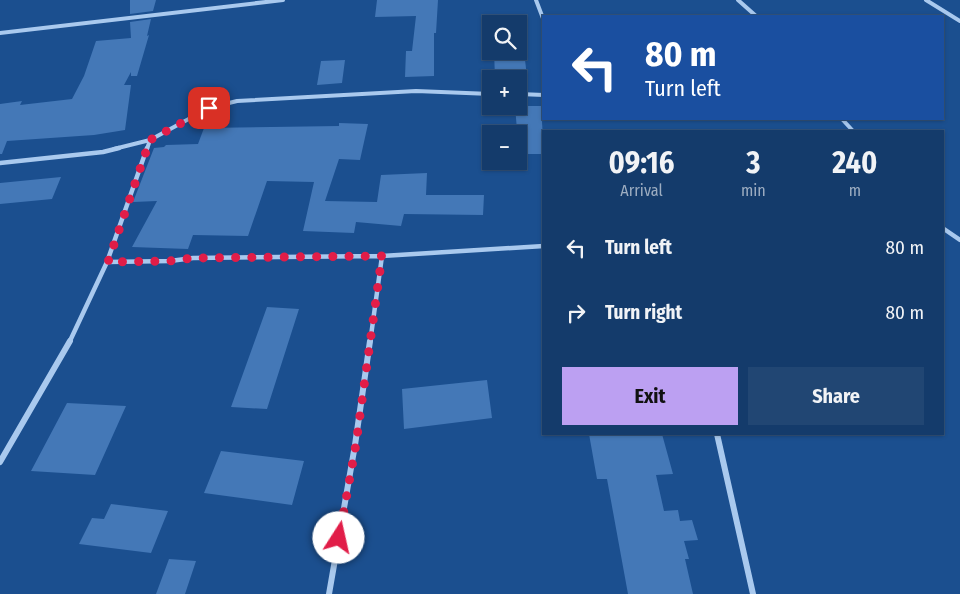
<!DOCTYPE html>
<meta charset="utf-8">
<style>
:root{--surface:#143b6b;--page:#214673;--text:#f1f3f6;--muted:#9dadc1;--line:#33557e;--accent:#bca0f2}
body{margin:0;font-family:"Fira Sans Condensed",sans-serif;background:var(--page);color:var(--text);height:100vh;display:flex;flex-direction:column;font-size:19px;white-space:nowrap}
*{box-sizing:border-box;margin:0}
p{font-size:16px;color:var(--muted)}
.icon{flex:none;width:28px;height:28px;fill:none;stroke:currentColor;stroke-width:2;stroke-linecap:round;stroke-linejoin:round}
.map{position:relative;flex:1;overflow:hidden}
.details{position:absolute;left:542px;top:130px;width:402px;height:305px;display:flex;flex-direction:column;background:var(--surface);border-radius:0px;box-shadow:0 1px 4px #0004,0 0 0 1px var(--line)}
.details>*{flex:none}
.guide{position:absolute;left:542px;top:15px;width:402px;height:105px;border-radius:0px;box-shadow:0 1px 4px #0004,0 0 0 1px var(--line);background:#1a4fa0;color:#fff;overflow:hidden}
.buttons{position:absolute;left:482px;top:15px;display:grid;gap:10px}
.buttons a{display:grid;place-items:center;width:45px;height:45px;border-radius:0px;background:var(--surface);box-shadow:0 1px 4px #0004,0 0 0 1px var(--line);font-size:25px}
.pin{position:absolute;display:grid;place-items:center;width:42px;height:42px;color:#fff;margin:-21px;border-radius:10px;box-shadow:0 2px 8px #0006}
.me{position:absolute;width:55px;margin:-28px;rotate:10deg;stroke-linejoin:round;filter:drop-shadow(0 0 4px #0008)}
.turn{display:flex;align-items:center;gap:18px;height:105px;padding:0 20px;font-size:22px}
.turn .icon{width:65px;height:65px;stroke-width:2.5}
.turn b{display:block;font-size:35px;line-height:42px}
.eta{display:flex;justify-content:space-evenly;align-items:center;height:85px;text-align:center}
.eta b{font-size:30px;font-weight:700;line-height:35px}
.action{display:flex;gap:10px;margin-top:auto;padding:10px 20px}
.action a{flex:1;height:58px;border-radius:0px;background:var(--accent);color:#111;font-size:20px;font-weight:700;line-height:58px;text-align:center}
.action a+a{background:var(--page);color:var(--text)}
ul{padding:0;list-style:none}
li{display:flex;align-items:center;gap:15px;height:65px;padding:0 20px}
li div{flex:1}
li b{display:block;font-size:19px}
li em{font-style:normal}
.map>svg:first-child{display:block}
.building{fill:#4478b7}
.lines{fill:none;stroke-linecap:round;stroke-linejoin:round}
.minor-far2{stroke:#a9c9ee;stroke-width:4}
.minor-far1{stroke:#a9c9ee;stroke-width:4.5}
.minor{stroke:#a9c9ee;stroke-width:6}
.route{stroke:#e11d48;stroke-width:9;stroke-dasharray:0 16.2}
</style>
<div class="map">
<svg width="960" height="594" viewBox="0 0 960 594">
<rect width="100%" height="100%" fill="#1b4f8f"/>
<!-- building -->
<path class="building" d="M130,0h26l-3,11 -23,3z
M377,0h61l-2,33h-2v43l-29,1 1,-26h6l4,-35 -41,1z
M151,19l-4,17 2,-1 -12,41h-6v-4l-7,13h7l-6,45 -31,5 -87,6 -5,13h-2v-50l22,-3 -2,4 52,-6 12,-23 12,-35 35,-3 -1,-16z
M494,51h30l3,26 -32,1z
M345,60l-3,23 -25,2 4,-24z
M515,106h26l3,48h-25z
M339,123l29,1 -8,36 -21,-1 -14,42 52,1 4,-27 46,-2 -1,22h58l-1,20 -79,-1 -3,12 -45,-4 -2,11 -51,-2 11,-49 -47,-1 -19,55 -55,-1 -5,14 -56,-2 25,-46 -24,1 21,-54 10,-1 2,-2 32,-1 6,-16 135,-2z
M61,177l-9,22 -52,5v-21z
M267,307l32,2 -32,100 -36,-2z
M487,380l5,38 -88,11 -2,-40z
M67,403l59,3 -31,69 -64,-4z
M589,434h73l11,40 -17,1 8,36 14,-1 2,11 12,-1 6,20 -14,1 5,18h-4l8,35h-65l-21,-115h-10z
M221,451l83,10 -12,44 -88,-12z
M111,504l57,7 -17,42 -72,-9 13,-26 12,1z
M169,559l27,2 -11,33h-29z"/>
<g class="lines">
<!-- minor-far2 -->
<path class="minor-far2" d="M536,0l8,21
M738,0l18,16
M926,0l34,21
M0,33l283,-33
M519,94l25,1
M842,119l11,12
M114,149l36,-9 59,-32 28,-7 179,-10 75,3
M147,149l3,-9"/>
<!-- minor-far1 -->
<path class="minor-far1" d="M0,163l103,-11 16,-4
M944,229l16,11
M107,262l63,-1 23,-3 189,-2 162,-10
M69,343l38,-81 40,-114
M370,343l12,-87"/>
<!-- minor -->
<path class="minor" d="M717,434l36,160
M0,462l70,-121
M329,594l26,-149 15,-104"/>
</g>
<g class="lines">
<!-- route -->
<path class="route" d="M209,108l-59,32 -42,122 62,-1 23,-3 189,-2 -26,188 -17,94"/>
</g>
</svg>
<div class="buttons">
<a><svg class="icon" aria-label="search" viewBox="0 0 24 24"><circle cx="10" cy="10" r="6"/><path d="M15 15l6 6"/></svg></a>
<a>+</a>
<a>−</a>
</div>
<div class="pin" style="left:209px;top:108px;background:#d93025"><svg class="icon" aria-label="arrive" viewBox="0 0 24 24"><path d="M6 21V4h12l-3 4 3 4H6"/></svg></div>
<svg class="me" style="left:339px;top:538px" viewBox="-20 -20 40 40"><circle r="19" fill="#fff"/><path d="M0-13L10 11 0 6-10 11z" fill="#e11d48"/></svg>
<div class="guide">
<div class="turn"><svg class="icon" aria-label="left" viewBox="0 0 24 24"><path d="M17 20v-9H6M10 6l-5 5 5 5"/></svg><div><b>80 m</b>Turn left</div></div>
</div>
<section class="details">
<div class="eta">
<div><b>09:16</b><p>Arrival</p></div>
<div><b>3</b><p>min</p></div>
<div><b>240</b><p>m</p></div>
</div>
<ul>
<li><svg class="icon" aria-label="left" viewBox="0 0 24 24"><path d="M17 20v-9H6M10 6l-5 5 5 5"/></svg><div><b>Turn left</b></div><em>80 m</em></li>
<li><svg class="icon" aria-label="right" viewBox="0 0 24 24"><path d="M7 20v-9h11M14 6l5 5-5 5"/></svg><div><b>Turn right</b></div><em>80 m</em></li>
</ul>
<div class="action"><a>Exit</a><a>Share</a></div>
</section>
</div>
